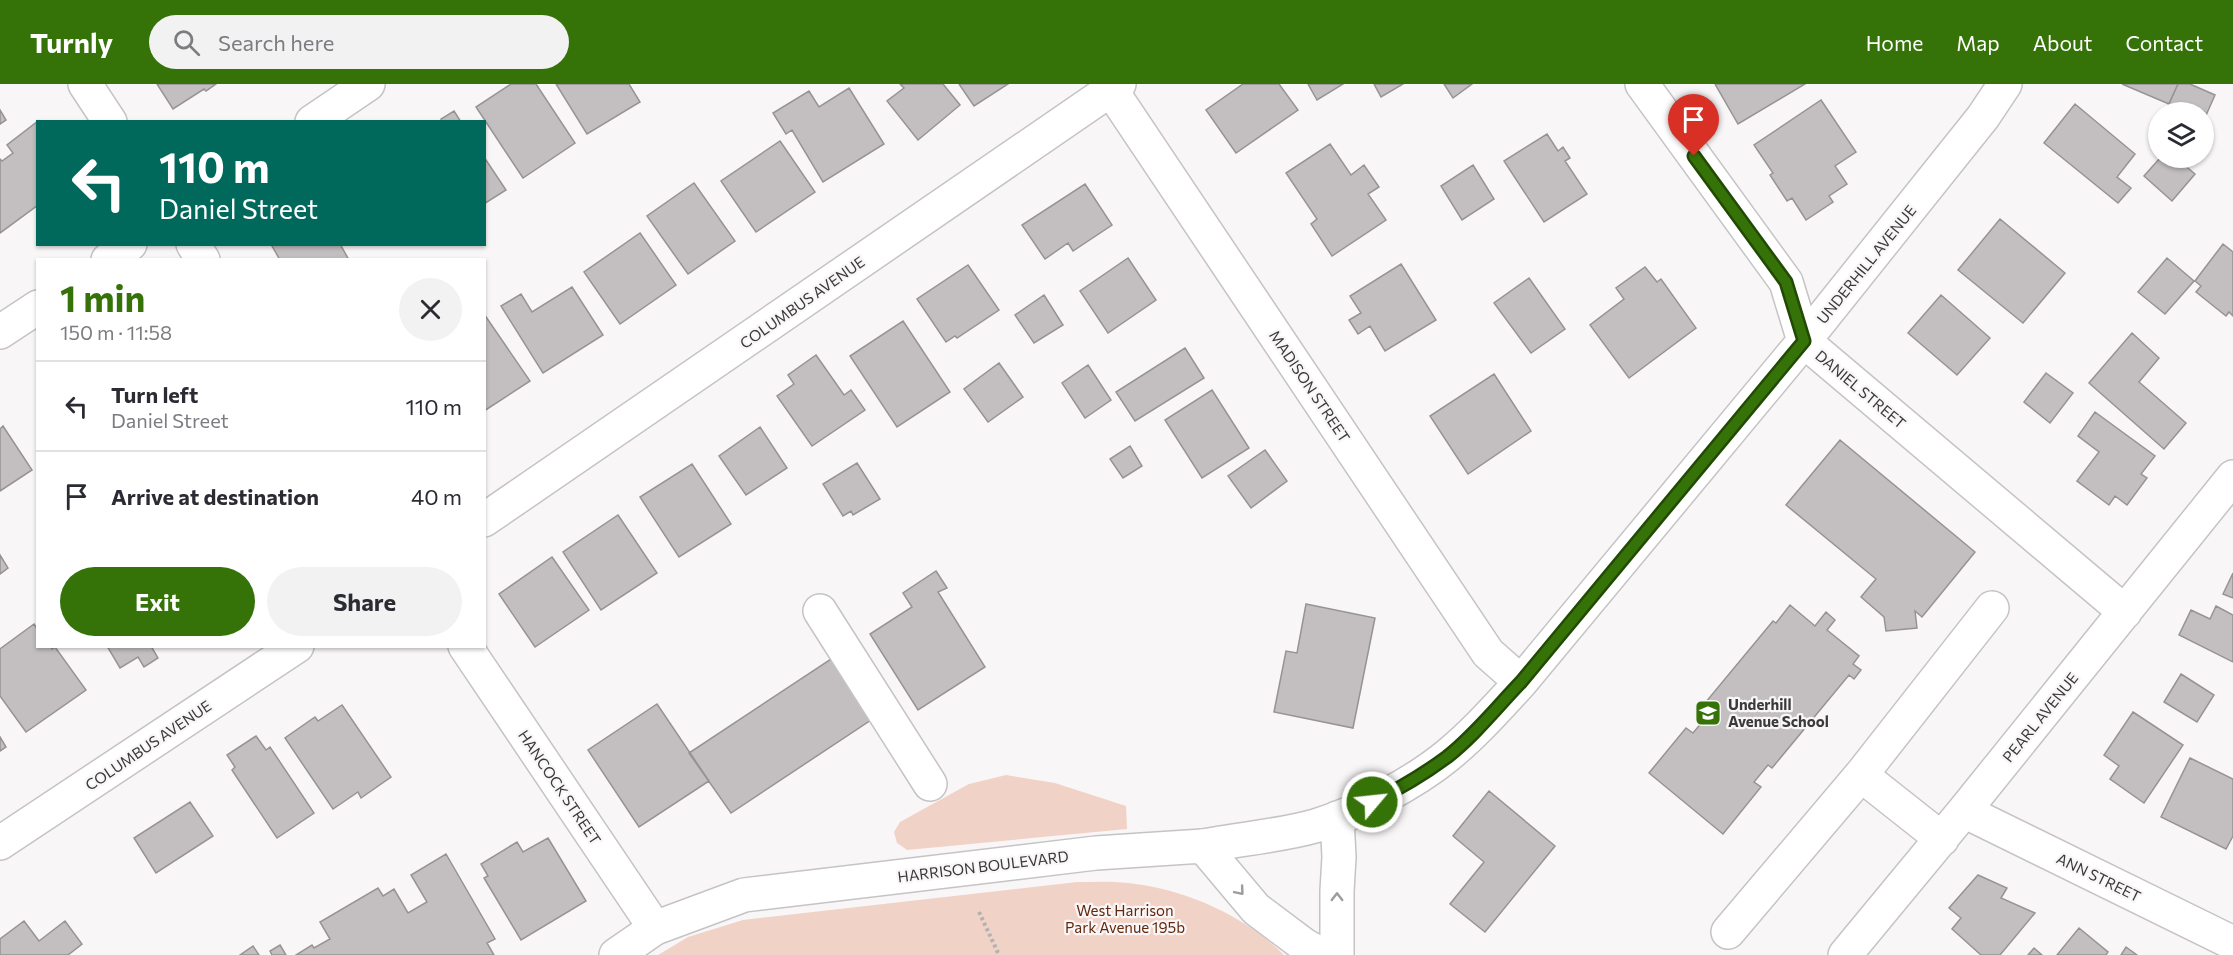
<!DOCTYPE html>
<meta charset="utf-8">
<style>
:root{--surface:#fff;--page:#f2f2f3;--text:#2b2b33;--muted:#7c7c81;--line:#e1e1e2;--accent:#357208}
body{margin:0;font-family:Commissioner,sans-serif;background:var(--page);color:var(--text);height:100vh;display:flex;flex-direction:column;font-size:22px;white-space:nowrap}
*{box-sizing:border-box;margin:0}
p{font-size:20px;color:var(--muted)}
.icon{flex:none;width:33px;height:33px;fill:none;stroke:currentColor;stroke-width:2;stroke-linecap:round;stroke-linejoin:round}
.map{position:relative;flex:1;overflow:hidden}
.side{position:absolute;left:36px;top:174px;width:450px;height:390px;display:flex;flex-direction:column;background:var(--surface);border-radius:0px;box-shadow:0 2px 4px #0004}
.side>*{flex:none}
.banner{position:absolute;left:36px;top:36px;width:450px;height:126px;border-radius:0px;box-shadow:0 2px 4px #0004;background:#00695c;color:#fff;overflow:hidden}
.tools{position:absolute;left:2148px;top:18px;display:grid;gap:12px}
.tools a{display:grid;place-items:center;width:66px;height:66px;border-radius:50%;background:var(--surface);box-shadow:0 2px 4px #0004;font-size:30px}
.pin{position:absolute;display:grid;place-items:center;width:51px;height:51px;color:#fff;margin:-62px -26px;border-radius:50% 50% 50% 0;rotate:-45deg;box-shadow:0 0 6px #0007}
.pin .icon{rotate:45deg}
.me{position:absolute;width:66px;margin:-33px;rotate:62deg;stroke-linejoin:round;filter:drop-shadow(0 0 4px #0008)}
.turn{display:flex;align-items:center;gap:21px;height:126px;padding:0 24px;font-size:27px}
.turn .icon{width:78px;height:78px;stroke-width:2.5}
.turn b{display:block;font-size:42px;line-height:51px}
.round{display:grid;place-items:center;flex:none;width:63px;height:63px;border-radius:32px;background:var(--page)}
.headline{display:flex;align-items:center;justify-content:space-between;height:102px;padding:0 24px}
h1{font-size:36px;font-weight:700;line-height:45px;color:var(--accent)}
.cta{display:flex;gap:12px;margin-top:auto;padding:12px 24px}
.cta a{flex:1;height:69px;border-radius:36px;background:var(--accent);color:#fff;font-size:24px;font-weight:700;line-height:69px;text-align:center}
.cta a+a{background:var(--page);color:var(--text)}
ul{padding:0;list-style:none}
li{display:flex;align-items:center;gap:18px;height:90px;padding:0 24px;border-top:2px solid var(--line)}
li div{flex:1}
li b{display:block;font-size:22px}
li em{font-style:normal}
header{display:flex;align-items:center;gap:36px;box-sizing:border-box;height:84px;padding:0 30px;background:var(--accent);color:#fff}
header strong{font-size:28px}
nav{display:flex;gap:33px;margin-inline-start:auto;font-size:21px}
.search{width:420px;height:54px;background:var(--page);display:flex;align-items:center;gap:15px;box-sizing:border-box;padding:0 21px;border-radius:33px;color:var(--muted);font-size:22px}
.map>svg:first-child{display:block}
.green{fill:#f1d2c6}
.building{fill:#c3bfc0;stroke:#979393;stroke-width:1.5}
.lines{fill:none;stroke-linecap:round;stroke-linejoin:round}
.minor-casing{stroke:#c6c3c5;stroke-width:36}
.major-casing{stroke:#c6c3c5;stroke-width:36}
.path{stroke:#b3b1b2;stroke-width:4;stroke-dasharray:3 3;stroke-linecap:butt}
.minor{stroke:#fff;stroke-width:33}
.major{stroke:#fff;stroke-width:33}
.oneway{stroke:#9d9c9c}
.route-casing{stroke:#224a05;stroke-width:15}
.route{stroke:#357208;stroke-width:10}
.labels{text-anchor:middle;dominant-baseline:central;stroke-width:4.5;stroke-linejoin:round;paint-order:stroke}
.street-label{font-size:15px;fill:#3b3a3a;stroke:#f9f6f8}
.poi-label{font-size:15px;font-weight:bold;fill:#3b3a3a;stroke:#f9f6f8;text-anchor:start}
.park-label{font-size:15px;fill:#63280c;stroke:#f9f6f8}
</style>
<header>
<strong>Turnly</strong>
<div class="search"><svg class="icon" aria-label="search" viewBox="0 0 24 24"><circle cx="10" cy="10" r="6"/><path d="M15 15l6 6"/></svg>Search here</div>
<nav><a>Home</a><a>Map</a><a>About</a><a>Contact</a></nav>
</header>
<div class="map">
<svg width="2233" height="871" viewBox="0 0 2233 871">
<rect width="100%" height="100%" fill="#f9f6f8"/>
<!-- green -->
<path class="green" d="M1006,691l49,8 71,23 1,23 -220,21 -10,-7 -3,-11 6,-10 69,-38z
M1077,798c17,0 34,-1 51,1 57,6 116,32 156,72h-626l30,-18 55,-17z"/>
<!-- building -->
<path class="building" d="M157,0h59l-10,7 -2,-2 -31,20z
M511,0h25l39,59 -52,35 -47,-71z
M556,0h73l11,18 -53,32z
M900,0h43l17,21 -42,35 -31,-39 17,-13z
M959,0h49l-34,22z
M1243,0h36l19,26 -62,43 -30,-43z
M1308,0h35l-26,16z
M1374,0h29l-22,13z
M1444,0h28l-19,14z
M1715,0h90l-67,40z
M2122,0h56l-9,20z
M2178,0h12l25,11 -11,25v-8h-39z
M849,4l35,56 -61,38 -31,-52 -6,4 -13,-21 36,-22 10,16z
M1821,16l35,52 -21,14 12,18 -18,12 4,6 -27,18 -14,-22 -5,3 -17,-26 3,-2 -19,-28z
M2075,20l60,50 -18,23 14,11 -13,15 -74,-60z
M0,26l6,10 -6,4z
M454,27l7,11h-19l-1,-3z
M38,37v84l-38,28v-74l2,2 11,-8 -6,-8z
M1547,50l11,17 5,-4 7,11 -5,3 22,33 -43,28 -40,-61z
M780,57l35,51 -59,40 -35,-51z
M1330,60l21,31 13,-10 15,22 -11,7 18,26 -54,36 -21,-32 6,-5 -31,-46z
M484,73l22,33 -22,14z
M2160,74h16l19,16 -23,27 -28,-25z
M1473,81l21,34 -32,21 -21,-34z
M694,99l41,58 -47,33 -41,-58z
M1085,100l27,41 -39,26 -5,-8 -23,16 -23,-34z
M2000,135l65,54 -42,50 -65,-53z
M640,149l36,52 -56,39 -36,-52z
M275,160h65l9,16h-69l-8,-14z
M2223,160l10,8v64l-4,-4 -3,4 -30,-24 5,-6 -6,-5z
M1128,174l28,42 -48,33 -28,-42z
M2167,174l27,23 -29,33 -27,-22z
M1401,180l35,56 -51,31 -15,-25 -12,8 -9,-14 12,-7 -11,-17z
M968,181l31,45 -42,28 -2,-2 -9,6 -29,-43z
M1645,183l12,15 4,-3 35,49 -67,50 -39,-53 34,-26 -8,-11z
M1529,194l36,51 -34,24 -37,-50z
M572,203l31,48 -60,38 -42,-67 20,-12 11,18z
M1044,211l19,30 -29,18 -19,-28z
M1941,211l49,43 -33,37 -49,-42z
M484,230l46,67 -46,30z
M903,237l47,71 -53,35 -47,-71z
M2132,249l27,25 -20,24 47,41 -22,26 -75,-66z
M1185,264l19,30 -69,43 -19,-29z
M816,271l28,40 7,-5 14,20 -53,36 -35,-50 17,-12 -6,-9z
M999,279l24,34 -35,25 -24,-33z
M1088,281l23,35 -26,18 -23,-35z
M2046,289l27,20 -23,30 -26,-21z
M1494,290l37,57 -63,43 -38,-58z
M1212,306l37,58 -47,30 -37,-58z
M2095,328l60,44 -14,18 6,4 -20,27 -12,-9 -6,9 -32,-24 22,-29 -21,-16z
M3,342l29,44 -32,21v-62z
M760,343l27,41 -41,27 -27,-39z
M1840,356l135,112 -53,65 -7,-6 2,17 -31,3 -2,-14 -23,-20 15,-18 -90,-74z
M1130,362l12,20 -19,12 -13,-19z
M1265,366l22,31 -36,27 -23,-32z
M857,379l23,36 -27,16 -2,-4 -8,5 -20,-32z
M692,380l39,60 -52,33 -39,-60z
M618,431l39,58 -56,37 -38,-58z
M0,471l8,13 -8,6z
M552,473l37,53 -54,37 -36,-53z
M936,487l11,17 -9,4 47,75 -67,43 -48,-76 42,-27 -9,-14z
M2233,489v25l-10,-4z
M1306,520l69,14 -22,110 -79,-16 12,-61 11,2z
M1790,521l25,21 11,-14 9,8 -8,10 32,26 -6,8 8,6 -7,9 -5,-4 -77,93 -4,-3 -14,17 7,5 -38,47 -74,-61 37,-45 7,5 15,-18 -8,-6 73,-88 3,2z
M2216,522l17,9v47l-54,-27 12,-25 19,9z
M34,540l4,6v16h12l2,3 3,-2 31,43 -60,42 -26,-36v-47z
M107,562h44l7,12 -14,9 -6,-10 -18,11z
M831,575l40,61 -140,93 -42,-60z
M2181,590l33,21 -17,27 -33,-20z
M657,620l52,77 -70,46 -51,-77z
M342,621l49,72 -30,21 -3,-6 -25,17 -48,-71 30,-21 3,4z
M2133,628l50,33 -39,58 -34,-24 9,-13 -15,-11z
M256,652l10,14 4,-3 44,66 -37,25 -45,-68 3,-3 -8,-12z
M0,653l6,10 -6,4z
M2190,674l43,21v57l-7,13 -65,-32z
M1489,707l66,55 -70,86 -35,-28 34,-42 -31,-26z
M190,718l23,34 -57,37 -22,-35z
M548,754l38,63 -65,39 -37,-62 4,-2 -7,-12 36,-22 6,10z
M446,770l49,85 -8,4 7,12h-198l16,-10 2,3 16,-9 -10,-17 58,-34 5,8 11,-7 14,24 19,-11 -16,-27z
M1978,791l29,13 -6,10 34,15 -35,42h-19l-29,-26 9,-11 -12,-10z
M24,837l15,20 26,-20 17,23 -14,11h-68v-16z
M2079,844l29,24 -2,3h-49z
M280,861l6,10h-14l-2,-4z
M253,862l6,9h-19z
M2126,863l11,8h-16z
M2034,864l8,7h-14z"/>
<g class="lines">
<defs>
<path id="minor" d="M85,0l25,38
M1107,0l381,569 33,29
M1642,0l144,198 18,59 321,271
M312,38l56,-38
M193,160l10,16
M108,176l22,-16
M0,248l38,-25
M484,436l635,-436
M820,527l110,173
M465,562l190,282
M1964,727l269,132
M1337,734l2,39 -2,34v64
M1942,755l-81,-64 131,-167
M0,759l297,-197
M1203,762c36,-7 77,-10 112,-20 41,-12 99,-43 132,-70 27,-22 51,-49 74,-74l283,-341 179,-224 22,-33
M1728,848l133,-157
M1845,871l119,-144 269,-334"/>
<path id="major" d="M616,871l39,-27 89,-33 352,-42 107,-7 53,63 48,36 18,10"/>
</defs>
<!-- minor casing -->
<use href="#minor" class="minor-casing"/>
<!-- major casing -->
<use href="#major" class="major-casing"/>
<!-- path -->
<path class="path" d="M979,828l20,43"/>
<!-- minor -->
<use href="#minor" class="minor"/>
<!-- major -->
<use href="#major" class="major"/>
</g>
<!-- one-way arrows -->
<defs><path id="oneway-chevron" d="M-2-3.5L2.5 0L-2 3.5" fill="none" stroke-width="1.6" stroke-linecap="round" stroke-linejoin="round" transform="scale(1.5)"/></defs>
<g class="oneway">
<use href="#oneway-chevron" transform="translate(1240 807) rotate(50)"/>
<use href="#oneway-chevron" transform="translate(1337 813) rotate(-90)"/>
</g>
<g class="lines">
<defs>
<path id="route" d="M1372,718c25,-12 52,-28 75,-45 27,-21 50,-50 74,-75l283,-341 -18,-59 -92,-126"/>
</defs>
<!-- route casing -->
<use href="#route" class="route-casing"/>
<!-- route -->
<use href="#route" class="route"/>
</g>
<!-- icons -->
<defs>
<symbol id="school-square" viewBox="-11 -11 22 22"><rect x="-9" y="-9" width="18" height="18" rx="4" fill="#357208" stroke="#f9f6f8"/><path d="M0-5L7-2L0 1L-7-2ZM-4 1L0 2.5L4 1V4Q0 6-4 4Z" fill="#fff"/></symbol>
</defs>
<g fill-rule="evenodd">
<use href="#school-square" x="1693" y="614" width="30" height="30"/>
</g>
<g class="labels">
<!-- street labels -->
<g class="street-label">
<text transform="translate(1866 180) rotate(-51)">UNDERHILL AVENUE</text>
<text transform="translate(802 218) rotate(-35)">COLUMBUS AVENUE</text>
<text transform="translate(1310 302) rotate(56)">MADISON STREET</text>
<text transform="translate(1861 305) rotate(40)">DANIEL STREET</text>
<text transform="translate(2040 633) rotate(-51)">PEARL AVENUE</text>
<text transform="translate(148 661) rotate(-34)">COLUMBUS AVENUE</text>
<text transform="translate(560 703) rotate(56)">HANCOCK STREET</text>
<text transform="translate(983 782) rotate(-7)">HARRISON BOULEVARD</text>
<text transform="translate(2099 793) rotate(26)">ANN STREET</text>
</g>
<!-- poi labels -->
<g class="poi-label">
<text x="1728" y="620">Underhill<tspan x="1728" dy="17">Avenue School</tspan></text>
</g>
<!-- park labels -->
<g class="park-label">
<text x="1125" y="826">West Harrison<tspan x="1125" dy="17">Park Avenue 195b</tspan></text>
</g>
</g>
</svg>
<div class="tools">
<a><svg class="icon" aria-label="layers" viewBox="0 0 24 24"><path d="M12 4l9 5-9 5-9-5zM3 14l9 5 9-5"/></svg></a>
</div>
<div class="pin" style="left:1694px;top:72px;background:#d93025"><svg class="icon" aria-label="arrive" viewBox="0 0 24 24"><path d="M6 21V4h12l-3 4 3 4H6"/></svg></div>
<svg class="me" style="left:1372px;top:718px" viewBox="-20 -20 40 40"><circle r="17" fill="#357208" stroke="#fff" stroke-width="3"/><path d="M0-11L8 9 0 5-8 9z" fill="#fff"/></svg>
<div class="banner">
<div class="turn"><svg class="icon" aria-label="left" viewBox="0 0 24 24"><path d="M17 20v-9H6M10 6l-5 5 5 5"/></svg><div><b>110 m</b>Daniel Street</div></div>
</div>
<section class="side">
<div class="headline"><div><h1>1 min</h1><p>150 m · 11:58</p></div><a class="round"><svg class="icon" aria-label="close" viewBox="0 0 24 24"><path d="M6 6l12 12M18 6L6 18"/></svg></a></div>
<ul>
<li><svg class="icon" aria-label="left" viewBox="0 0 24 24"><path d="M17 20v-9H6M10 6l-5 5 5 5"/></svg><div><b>Turn left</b><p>Daniel Street</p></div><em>110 m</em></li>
<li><svg class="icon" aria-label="arrive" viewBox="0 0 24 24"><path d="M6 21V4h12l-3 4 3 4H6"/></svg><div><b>Arrive at destination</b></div><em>40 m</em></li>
</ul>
<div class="cta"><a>Exit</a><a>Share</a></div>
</section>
</div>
